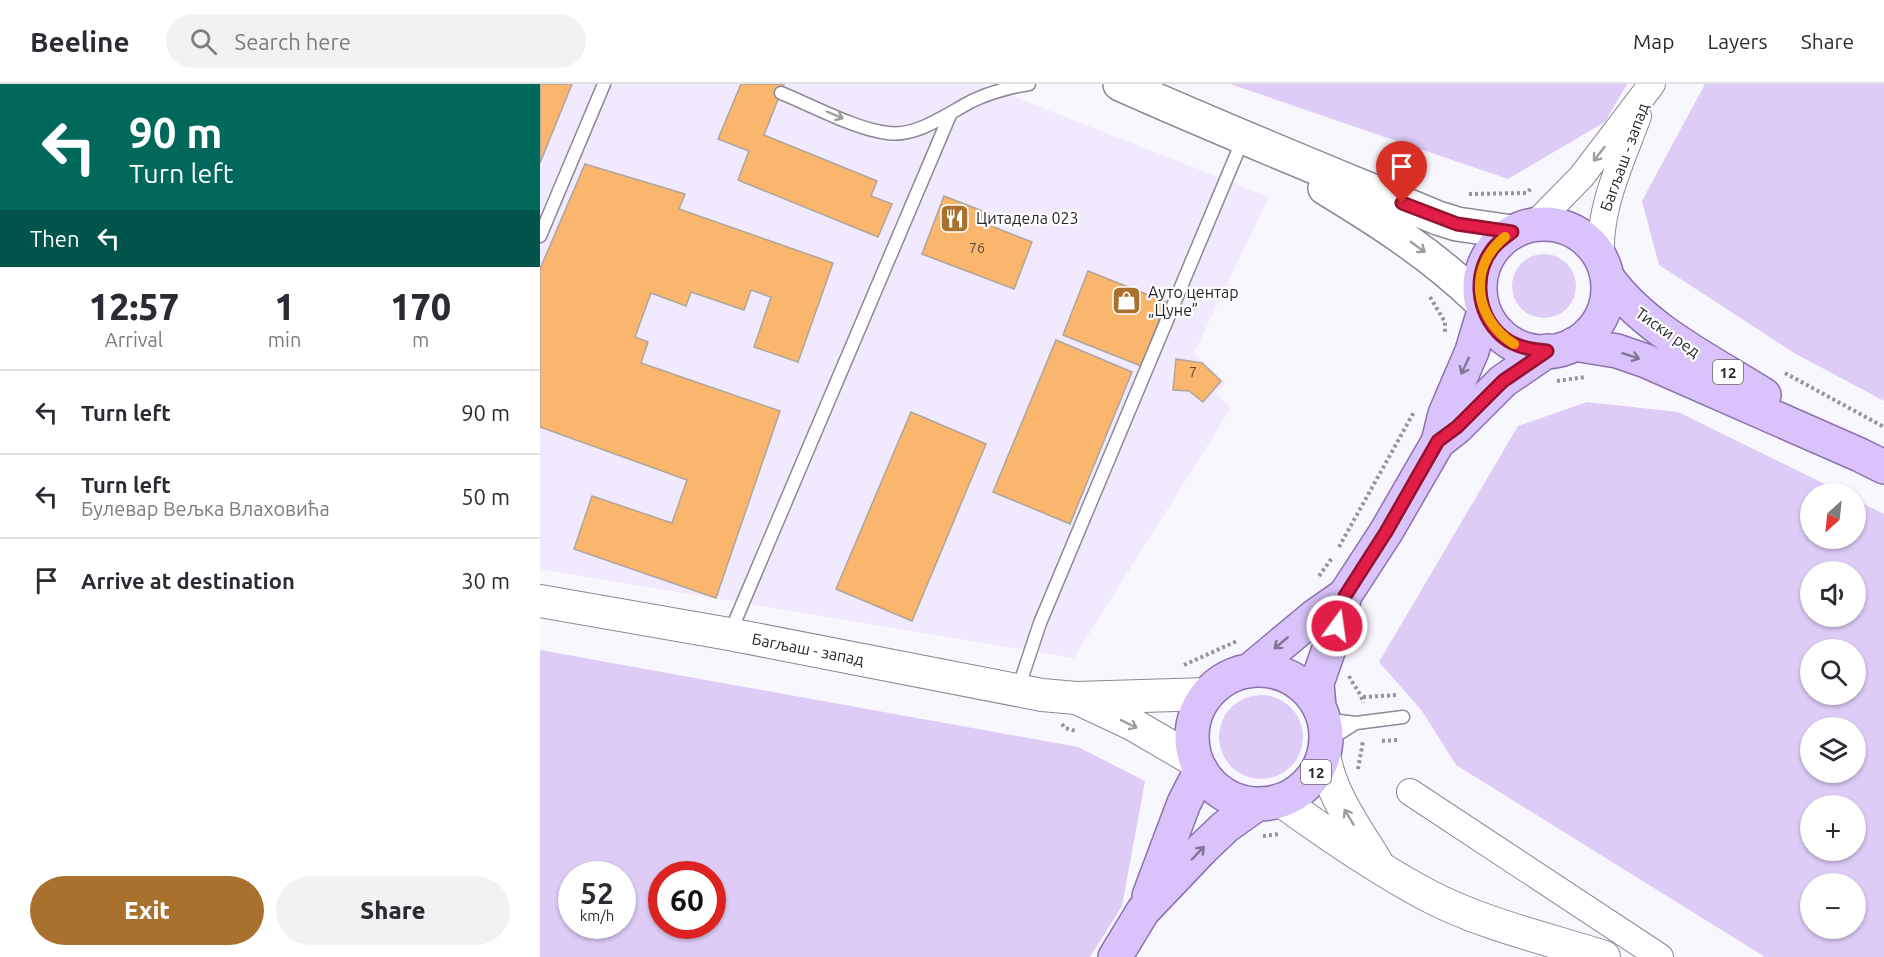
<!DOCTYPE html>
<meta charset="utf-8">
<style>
:root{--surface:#fff;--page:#f2f2f3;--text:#2b2b33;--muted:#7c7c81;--line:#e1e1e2;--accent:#a9712e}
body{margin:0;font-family:Ubuntu,sans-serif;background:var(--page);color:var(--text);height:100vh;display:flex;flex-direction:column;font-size:22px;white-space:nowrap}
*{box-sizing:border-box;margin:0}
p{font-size:20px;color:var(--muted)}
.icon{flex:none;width:33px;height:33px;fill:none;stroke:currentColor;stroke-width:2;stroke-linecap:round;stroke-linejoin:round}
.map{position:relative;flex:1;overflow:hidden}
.drawer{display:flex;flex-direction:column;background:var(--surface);width:540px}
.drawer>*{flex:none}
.banner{background:#00695c;color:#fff;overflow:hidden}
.needle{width:39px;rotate:207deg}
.buttons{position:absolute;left:1260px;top:399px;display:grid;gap:12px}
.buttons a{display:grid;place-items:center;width:66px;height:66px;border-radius:50%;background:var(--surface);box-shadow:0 2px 4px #0004;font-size:30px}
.speed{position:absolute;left:18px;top:777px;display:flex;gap:12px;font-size:30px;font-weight:700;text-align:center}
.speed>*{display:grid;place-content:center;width:78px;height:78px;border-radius:50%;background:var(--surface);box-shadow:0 2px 4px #0004;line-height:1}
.speed small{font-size:15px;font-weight:400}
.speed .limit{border:9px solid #d22;background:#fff;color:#111}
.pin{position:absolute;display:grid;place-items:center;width:51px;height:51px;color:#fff;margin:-62px -26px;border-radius:50% 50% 50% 0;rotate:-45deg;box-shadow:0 0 6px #0007}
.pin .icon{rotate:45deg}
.me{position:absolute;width:66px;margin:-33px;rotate:14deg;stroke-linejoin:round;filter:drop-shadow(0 0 4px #0008)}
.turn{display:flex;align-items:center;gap:21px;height:126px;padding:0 30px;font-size:27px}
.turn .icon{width:78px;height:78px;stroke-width:2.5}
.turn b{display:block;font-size:42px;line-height:51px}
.then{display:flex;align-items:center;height:57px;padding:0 30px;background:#0003;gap:12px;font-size:22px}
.eta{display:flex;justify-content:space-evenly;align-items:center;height:102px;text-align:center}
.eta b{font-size:36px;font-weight:800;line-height:42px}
.action{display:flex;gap:12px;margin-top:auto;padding:12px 30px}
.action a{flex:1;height:69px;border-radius:36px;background:var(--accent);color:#fff;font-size:24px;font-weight:800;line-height:69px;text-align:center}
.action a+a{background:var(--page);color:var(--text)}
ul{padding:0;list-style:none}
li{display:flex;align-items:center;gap:18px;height:84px;padding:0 30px;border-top:2px solid var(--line)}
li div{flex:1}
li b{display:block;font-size:22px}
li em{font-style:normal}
header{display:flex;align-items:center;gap:36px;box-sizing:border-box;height:84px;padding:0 30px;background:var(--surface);border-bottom:2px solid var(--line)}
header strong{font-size:28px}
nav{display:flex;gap:33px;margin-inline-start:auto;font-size:21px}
.search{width:420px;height:54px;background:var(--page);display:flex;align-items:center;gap:15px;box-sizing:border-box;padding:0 21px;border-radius:33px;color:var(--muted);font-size:22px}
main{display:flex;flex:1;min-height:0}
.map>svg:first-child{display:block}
.built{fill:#f1e9fd}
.green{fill:#dcccf6;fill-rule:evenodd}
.building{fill:#fab66d;stroke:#afa59c;stroke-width:1.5}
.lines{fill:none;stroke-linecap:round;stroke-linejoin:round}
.service-casing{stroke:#8d8995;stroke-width:15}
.minor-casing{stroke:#8d8995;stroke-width:28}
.tertiary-casing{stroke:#8d8995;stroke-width:34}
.secondary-casing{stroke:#8d8995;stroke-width:36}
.primary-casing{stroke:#8b72af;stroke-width:36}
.path{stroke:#96949a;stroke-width:4;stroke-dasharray:3 3;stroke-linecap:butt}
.service{stroke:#fff;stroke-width:12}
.minor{stroke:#fff;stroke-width:26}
.tertiary{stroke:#fff;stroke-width:32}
.secondary{stroke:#fff;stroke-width:33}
.primary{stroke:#d9c3fa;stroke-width:33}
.oneway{stroke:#9e9ea0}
.oneway2{stroke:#807592}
.route-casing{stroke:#92132f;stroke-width:15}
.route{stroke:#e11d48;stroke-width:10}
.slow{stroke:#f59e0b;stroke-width:10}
.labels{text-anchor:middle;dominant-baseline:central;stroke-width:4.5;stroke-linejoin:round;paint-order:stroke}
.number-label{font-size:14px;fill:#5c4b3c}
.shield{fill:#fff;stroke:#68686b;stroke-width:1.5}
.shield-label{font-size:15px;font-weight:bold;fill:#28272b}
.street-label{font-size:16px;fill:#28272b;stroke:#fff}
.poi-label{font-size:16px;fill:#28272b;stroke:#fff;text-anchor:start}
</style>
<header>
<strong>Beeline</strong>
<div class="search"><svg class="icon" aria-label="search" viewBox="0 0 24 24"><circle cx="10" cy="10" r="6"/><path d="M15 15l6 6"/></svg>Search here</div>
<nav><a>Map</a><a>Layers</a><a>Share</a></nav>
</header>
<main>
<section class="drawer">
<div class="banner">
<div class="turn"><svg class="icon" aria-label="left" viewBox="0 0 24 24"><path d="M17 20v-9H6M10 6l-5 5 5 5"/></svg><div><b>90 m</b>Turn left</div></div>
<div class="then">Then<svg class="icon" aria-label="left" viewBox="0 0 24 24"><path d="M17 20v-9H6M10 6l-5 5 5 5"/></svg></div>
</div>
<div class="eta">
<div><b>12:57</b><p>Arrival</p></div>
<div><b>1</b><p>min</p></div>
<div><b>170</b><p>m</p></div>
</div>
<ul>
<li><svg class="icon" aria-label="left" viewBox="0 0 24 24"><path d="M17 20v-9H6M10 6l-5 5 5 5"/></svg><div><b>Turn left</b></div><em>90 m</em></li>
<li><svg class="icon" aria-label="left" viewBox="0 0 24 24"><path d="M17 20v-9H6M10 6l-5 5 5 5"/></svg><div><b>Turn left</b><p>Булевар Вељка Влаховића</p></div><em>50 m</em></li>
<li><svg class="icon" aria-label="arrive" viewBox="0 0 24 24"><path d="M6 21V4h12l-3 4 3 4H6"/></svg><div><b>Arrive at destination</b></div><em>30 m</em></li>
</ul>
<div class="action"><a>Exit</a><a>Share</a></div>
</section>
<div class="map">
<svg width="1344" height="873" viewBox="0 0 1344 873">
<rect width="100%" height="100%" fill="#f9f7fe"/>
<!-- built -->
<path class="built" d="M0,0h442l287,113 -75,156 32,30 -10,10 15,15 -157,250 -534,-89z"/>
<!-- green -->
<path class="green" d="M690,0h397l-22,38 -97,57z
M1165,0h179v317l-90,-48 -135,-88 -17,-64z
M972 202a32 32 0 1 1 64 0a32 32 0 1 1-64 0Z
M1047,318l91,10 165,81 -33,1v44h46v-38l28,14v443h-119l-309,-192 -34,-54 -43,-49 139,-236zM1270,488h46v44h-46zM1270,566h46v44h-46zM1270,644h46v44h-46zM1270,722h46v44h-46zM1270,800h46v44h-46z
M0,566l538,97 67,34 -23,125 -32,51h-550zM82,790v52h-50v-52zM122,790h50v52h-50z
M679 653a42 42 0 1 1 84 0a42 42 0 1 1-84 0Z"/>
<!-- building -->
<path class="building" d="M0,0h32l-32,79z
M201,0h43l-20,51 113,46 -6,15 21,8 -14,33 -140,-57 11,-29 -31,-12z
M45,80l100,30 -6,15 154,54 -35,99 -44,-15 17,-50 -20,-7 -7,20 -53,-18 -5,14 -35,-13 -16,44 13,5 -7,21 139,48 -64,187 -142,-49 18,-53 80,27 15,-43 -147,-53v-158z
M404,112l54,21 -4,10 38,15 -18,47 -92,-35z
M548,187l78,31 -25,64 -78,-31z
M516,256l76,32 -62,152 -77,-32z
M636,275l26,4 19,18 -18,21 -14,-11 -16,-1z
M371,328l75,32 -74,177 -76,-32z"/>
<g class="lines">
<defs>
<path id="service" d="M241,9c30,12 76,37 107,40 29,4 59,-19 84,-32 17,-8 38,-14 57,-17
M0,152l64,-152
M190,549l220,-518
M478,605l22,-66 203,-484
M783,635l33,4 47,-6
M786,658l30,-19"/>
<path id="minor" d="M995,140l47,-48 70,-92
M1061,175c-3,-51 20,-96 37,-143
M870,708l250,165"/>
<path id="tertiary" d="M0,517l189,33 313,61 34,3 132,-4
M543,617l49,23 65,38
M784,670c6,39 31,73 52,107
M740,716c47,34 96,68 147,95 55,29 118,43 177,62"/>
<path id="secondary" d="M580,0c105,47 212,90 318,134l19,6 55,8
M785,104c56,34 109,68 156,114"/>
<path id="primary" d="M940 204a64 64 0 1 1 128 0a64 64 0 1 1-128 0Z
M1067,193c37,52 103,84 157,118
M1034,260l43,7 29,10 214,94 24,12
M898,358l19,-15 46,-46 44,-30
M652 653a67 67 0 1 1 134 0a67 67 0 1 1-134 0Z
M709,587l66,-55 30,-21
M779,623l-2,-24 20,-57 8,-31 41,-63 52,-90 7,-28 27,-63 12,-40
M609,812l35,-93 17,-33
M575,873l28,-46 59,-62 23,-22 32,-23"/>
</defs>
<!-- service casing -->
<use href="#service" class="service-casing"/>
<!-- minor casing -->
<use href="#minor" class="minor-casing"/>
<!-- tertiary casing -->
<use href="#tertiary" class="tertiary-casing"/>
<!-- secondary casing -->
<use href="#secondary" class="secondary-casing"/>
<!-- primary casing -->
<use href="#primary" class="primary-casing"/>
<!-- path -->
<path class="path" d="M929,110l57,-1 6,-5
M890,213l15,25v12
M1245,289l99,54
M1017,297l28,-4
M799,463l75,-135
M779,492l13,-18
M644,581l53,-24
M809,592c4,9 13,18 14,27
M823,613l35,-2
M522,640l3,4 11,3
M842,657l16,-1
M818,685l5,-28
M723,752l17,-2"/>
<!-- service -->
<use href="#service" class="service"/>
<!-- minor -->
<use href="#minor" class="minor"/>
<!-- tertiary -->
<use href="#tertiary" class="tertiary"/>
<!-- secondary -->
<use href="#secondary" class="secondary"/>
<!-- primary -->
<use href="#primary" class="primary"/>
</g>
<!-- one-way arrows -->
<defs><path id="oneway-shaft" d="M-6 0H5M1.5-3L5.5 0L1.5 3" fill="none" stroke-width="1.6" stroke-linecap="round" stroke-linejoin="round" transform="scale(1.5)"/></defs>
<g class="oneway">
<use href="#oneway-shaft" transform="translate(295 31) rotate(23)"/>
<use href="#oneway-shaft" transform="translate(1059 70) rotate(128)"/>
<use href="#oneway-shaft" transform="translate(878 163) rotate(36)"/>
<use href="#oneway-shaft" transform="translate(589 640) rotate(26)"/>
<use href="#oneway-shaft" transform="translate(809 733) rotate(-121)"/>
</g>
<g class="oneway2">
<use href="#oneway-shaft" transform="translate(1091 272) rotate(18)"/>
<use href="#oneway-shaft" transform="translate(925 282) rotate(115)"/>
<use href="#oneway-shaft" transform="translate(741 559) rotate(140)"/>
<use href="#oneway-shaft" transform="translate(658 769) rotate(-46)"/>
</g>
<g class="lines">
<defs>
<path id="route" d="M797,542l8,-30 41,-64 52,-91 19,-14 46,-46 44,-30c-16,-1 -32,-4 -44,-14 -28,-23 -31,-68 -6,-93 5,-5 10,-8 15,-12l-55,-8 -55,-21"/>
</defs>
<!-- route casing -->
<use href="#route" class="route-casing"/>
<!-- route -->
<use href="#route" class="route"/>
<!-- slow -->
<path class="slow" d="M965,153c-38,30 -31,82 9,107"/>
</g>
<!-- icons -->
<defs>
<symbol id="restaurant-square" viewBox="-11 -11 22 22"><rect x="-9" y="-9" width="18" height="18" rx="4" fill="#a9712e" stroke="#fff"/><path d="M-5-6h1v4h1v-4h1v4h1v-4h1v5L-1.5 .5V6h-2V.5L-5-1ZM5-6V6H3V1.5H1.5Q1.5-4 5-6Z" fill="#fff"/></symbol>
<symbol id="shop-square" viewBox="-11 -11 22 22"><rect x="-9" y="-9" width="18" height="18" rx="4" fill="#a9712e" stroke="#fff"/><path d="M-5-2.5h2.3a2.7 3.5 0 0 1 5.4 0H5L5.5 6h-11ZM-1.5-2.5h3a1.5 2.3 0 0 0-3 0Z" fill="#fff"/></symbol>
</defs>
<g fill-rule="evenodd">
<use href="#restaurant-square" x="398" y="118" width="33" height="33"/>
<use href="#shop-square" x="570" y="200" width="33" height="33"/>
</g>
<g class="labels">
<!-- number labels -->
<g class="number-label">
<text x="437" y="164">76</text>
<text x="653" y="288">7</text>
</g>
<!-- shield labels -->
<g class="shield">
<rect x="1173" y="276" width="30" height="24" rx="4.5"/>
<rect x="761" y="676" width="30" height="24" rx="4.5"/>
</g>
<g class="shield-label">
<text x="1188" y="288">12</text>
<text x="776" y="688">12</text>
</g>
<!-- street labels -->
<g class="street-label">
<text transform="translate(1084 73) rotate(-70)">Багљаш - запад</text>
<text transform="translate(1128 248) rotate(35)">Тиски ред</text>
<text transform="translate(268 565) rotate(11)">Багљаш - запад</text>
</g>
<!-- poi labels -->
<g class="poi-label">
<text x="436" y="134">Цитадела 023</text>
<text x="608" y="208">Ауто центар<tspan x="608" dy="18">„Цуне”</tspan></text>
</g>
</g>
</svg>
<div class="buttons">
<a><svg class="needle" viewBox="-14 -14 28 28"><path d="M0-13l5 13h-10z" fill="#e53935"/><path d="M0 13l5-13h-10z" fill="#7c7c81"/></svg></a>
<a><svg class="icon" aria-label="sound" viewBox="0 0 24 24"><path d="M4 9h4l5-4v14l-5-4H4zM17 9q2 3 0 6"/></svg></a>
<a><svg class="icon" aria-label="search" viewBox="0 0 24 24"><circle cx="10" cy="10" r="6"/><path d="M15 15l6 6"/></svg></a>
<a><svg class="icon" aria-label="layers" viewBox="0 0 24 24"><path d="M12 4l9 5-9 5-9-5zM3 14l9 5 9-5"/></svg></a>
<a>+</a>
<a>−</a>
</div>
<div class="speed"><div>52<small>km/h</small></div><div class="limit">60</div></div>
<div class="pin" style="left:862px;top:119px;background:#d93025"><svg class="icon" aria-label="arrive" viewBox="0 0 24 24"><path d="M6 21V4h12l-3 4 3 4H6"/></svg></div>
<svg class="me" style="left:797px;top:542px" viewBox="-20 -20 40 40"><circle r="17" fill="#e11d48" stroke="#fff" stroke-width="3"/><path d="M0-11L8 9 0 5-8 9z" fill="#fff"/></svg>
</div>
</main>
